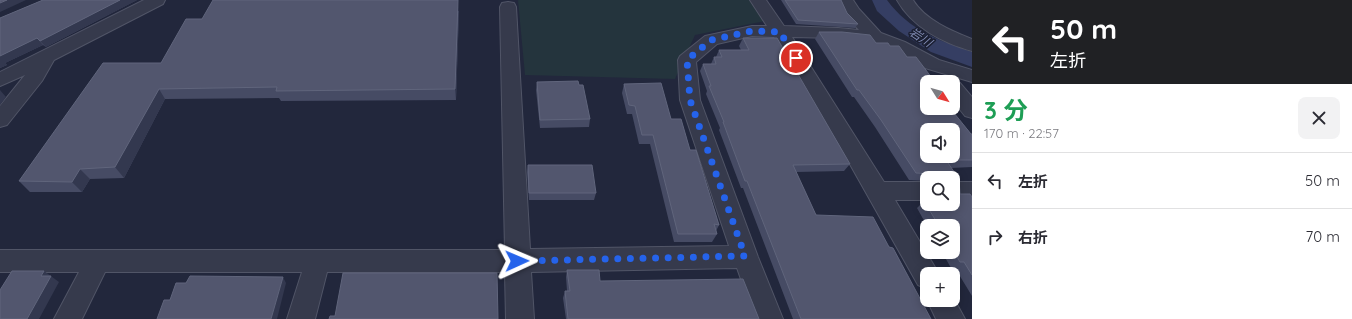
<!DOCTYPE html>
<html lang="ja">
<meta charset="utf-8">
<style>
:root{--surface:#fff;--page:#f2f2f3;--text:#2b2b33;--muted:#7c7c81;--line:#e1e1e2}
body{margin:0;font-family:Quicksand,"Noto Sans JP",sans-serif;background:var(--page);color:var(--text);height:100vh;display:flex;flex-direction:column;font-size:15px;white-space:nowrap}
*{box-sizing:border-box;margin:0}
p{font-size:13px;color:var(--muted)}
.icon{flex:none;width:22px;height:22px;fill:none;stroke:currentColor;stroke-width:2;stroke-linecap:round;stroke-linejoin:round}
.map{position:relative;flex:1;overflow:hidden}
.side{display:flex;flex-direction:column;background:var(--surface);width:380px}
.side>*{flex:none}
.guide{background:#202124;color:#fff;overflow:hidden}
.needle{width:26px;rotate:127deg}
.buttons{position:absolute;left:920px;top:75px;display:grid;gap:8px}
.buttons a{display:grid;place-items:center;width:40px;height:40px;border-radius:8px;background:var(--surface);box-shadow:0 2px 10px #0003;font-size:20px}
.pin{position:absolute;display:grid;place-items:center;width:34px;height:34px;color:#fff;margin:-17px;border:2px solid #fff;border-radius:50%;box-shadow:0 1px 4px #0007}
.me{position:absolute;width:44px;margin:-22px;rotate:89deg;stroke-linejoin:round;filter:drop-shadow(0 0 3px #0008)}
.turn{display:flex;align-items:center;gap:14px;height:84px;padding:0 12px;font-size:18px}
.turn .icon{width:52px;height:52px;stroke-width:2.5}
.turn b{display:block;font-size:28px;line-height:34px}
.round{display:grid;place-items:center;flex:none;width:42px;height:42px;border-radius:8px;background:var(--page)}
.overview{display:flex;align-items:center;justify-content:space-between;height:68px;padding:0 12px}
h1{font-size:24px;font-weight:700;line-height:30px;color:#1e9e55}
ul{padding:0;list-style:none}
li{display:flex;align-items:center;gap:12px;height:56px;padding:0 12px;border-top:1px solid var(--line)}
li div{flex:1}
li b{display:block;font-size:15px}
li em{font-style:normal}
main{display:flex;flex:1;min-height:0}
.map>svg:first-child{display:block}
.green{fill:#24343d}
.water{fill:#353e63}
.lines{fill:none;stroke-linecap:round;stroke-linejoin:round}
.minor-casing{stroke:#515567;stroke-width:2}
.minor{fill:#363a4c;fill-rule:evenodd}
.wall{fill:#464b64}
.shaded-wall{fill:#33384f}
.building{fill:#52566e;stroke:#60657c;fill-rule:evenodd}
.route{stroke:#2563eb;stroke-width:7;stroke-dasharray:0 12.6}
.labels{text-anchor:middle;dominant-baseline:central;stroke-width:3;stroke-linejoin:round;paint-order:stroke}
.water-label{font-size:12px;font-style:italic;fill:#808bb4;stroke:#1b1f31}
</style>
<main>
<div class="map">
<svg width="972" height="319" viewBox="0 0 972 319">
<rect width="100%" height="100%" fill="#22273c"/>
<!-- green -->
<path class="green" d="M518,0h232l15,21 -70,14 -20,44 -150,-4z"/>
<!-- water -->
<path class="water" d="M872,0h15c22,30 51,40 85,52v15l-41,-15 -32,-21 -22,-20z"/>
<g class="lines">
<defs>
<path id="minor" d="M144,0h21l-2,4 -109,56 -12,21 -35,44 -7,2v-21l25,-31 -25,11v-14z
M750,0h16l18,26 54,2 21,2 -13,-14 -9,-16h16l6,9 22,24 24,9 34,18 33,10v12l-47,-14 -32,-18 -21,-8 -34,-4 -46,-1 92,145h43v18h-32l44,74h-12v15l-9,-4 -80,-142 -64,-106 -22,-1 -35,8 -21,18 4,38 58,157 25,62h-28l-18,-51 -206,4 3,47h-28l-1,-47h-178l-12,47h-28l15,-47h-197l-23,47h-28l25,-47h-79v-22h505l-5,-243 2,-4 6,-1 6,1 2,4 14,242 199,-3 -49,-146 -2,-40 2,-4 25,-20 47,-10h15z
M897,0h16c12,20 39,31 59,39v12c-29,-8 -60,-24 -75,-51z
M953,81l7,2 12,14v21l-7,-2 -12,-15v-19h-2z
M953,182h19v18h-19z
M953,297l12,22h-29l-9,-19v-1l26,1z"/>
</defs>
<!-- minor casing -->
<use href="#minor" class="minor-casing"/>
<!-- minor -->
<use href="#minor" class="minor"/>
</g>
<!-- wall -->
<path class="wall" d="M43,0h94l-91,47 -3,-2 -38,18 2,2 -7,3v-50z
M781,0h60l6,13 11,11 -3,4 -59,-4z
M459,11l-3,89 -175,1 -2,-3 -114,1 -41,79 -34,1 -8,13h-52l-11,-11 142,-118 41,-44z
M819,32l71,14 37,36 44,52h1v33l-21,1 9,26 12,3v99l-17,-28h-4l-9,-16h11v-26h-26l-10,-18 10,-10v6h26v-26h-26v3l-18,-1 -34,-53 -21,-30h-2l-37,-58z
M743,38l107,126 -6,7 -48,1 20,43 73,32 42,72h-138l-50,-131h-2l-22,-58 1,-2 -14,-34 1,-3 -7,-20 3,-7h8l3,-7h2l3,-7h22l-2,-4z
M537,82l42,3 11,34 -1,8 -49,1 -4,-38z
M624,84l47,35 19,31 29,75 -3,6 1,3 -5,8h-38l-24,-98h-11l-7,-30h-5l-5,-21z
M528,165l68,28 -2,7h-65l-2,-28z
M567,270l33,11 159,38h-193l-3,-21 2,-7h2l-1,-14z"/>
<!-- shaded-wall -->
<path class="shaded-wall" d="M7,0h19l-26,12v-9z
M120,0h17l-91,47 -6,-6z
M459,1v10l-3,89 -1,-11z
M37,38l6,7 -38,18 2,2 -7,3v-12z
M159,89l6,10 -41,79 -9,-11z
M0,90l6,7 -6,8z
M80,169l10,10 -8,13 -10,-10z
M44,271l15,11 -20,37h-12l14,-43z
M283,277l3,6 -9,36h-6z"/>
<!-- building -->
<path class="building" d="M0,0h7l-7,3z
M43,0h77l-80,41 -3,-3 -37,18v-38z
M213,0h245l-3,89 -179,2 1,-4 -118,2 -44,78 -35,2 -8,13 -53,-1 84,-118h58l25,-44h16z
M785,0h56l6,13 11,11 -60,-4z
M819,32h23l28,3 6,8h12l2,3h9l8,11h9l19,25h-8v26h23l21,26h1v26h-26l13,19 1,15h10l2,3v78l-8,-13h-4l-7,-12v-24h-14l-15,-25h3v3h26v-26h-17l-1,-4 -19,-1 -35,-53 -22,-30h-2zM927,130h26v26h-26z
M743,38h34l73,126 -57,1 23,50 57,2 16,30 4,1 38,71h-130l-54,-138h-2l-22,-59h1l-15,-36h2l-8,-22h13l-2,-7h8l-3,-7h30z
M578,81l1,4h4l7,34 -50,1 -3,-38z
M661,83l10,36h10l9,31h6l23,75 -5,-1 3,10h-39l-25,-99h-11l-7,-29 -6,-1 -5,-21z
M528,165h64l4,28h-67z
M567,270h32l1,11 143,-2 16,40h-191l-3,-28h5z
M12,271h32l-3,5h10l-24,43h-27v-29z
M343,273h154l1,46h-169l1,-3h5z
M190,276l93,1 -12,42h-114l7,-19h6l6,-17h10z"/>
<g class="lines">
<!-- route -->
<path class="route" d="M517,261l228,-5 -55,-156 -3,-40 24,-20 41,-9 28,1 16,26"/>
</g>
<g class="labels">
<!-- water labels -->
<g class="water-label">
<text transform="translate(921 37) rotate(34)">岩川</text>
</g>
</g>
</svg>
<div class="buttons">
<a><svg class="needle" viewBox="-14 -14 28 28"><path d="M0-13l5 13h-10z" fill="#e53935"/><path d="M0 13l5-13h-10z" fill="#7c7c81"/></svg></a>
<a><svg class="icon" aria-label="sound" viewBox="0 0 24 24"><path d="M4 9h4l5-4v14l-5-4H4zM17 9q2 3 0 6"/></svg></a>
<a><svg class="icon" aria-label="search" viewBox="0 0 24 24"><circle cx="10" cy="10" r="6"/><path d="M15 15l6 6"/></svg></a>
<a><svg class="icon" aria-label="layers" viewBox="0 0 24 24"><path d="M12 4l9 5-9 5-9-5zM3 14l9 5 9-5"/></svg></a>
<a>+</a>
</div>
<div class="pin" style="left:796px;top:58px;background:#d93025"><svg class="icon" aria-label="arrive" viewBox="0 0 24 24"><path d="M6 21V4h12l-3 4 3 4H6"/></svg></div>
<svg class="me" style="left:517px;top:261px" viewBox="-20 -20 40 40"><path d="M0-17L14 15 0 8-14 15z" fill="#2563eb" stroke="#fff" stroke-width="4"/></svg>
</div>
<section class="side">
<div class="guide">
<div class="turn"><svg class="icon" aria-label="left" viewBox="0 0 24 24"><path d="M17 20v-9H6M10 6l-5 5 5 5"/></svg><div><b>50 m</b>左折</div></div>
</div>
<div class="overview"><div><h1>3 分</h1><p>170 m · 22:57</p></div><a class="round"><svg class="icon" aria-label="close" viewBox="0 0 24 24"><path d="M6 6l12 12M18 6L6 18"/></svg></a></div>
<ul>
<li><svg class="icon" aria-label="left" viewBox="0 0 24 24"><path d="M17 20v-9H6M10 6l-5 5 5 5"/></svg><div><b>左折</b></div><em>50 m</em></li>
<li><svg class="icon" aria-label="right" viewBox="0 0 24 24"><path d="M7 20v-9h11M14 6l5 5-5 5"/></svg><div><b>右折</b></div><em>70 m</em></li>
</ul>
</section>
</main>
